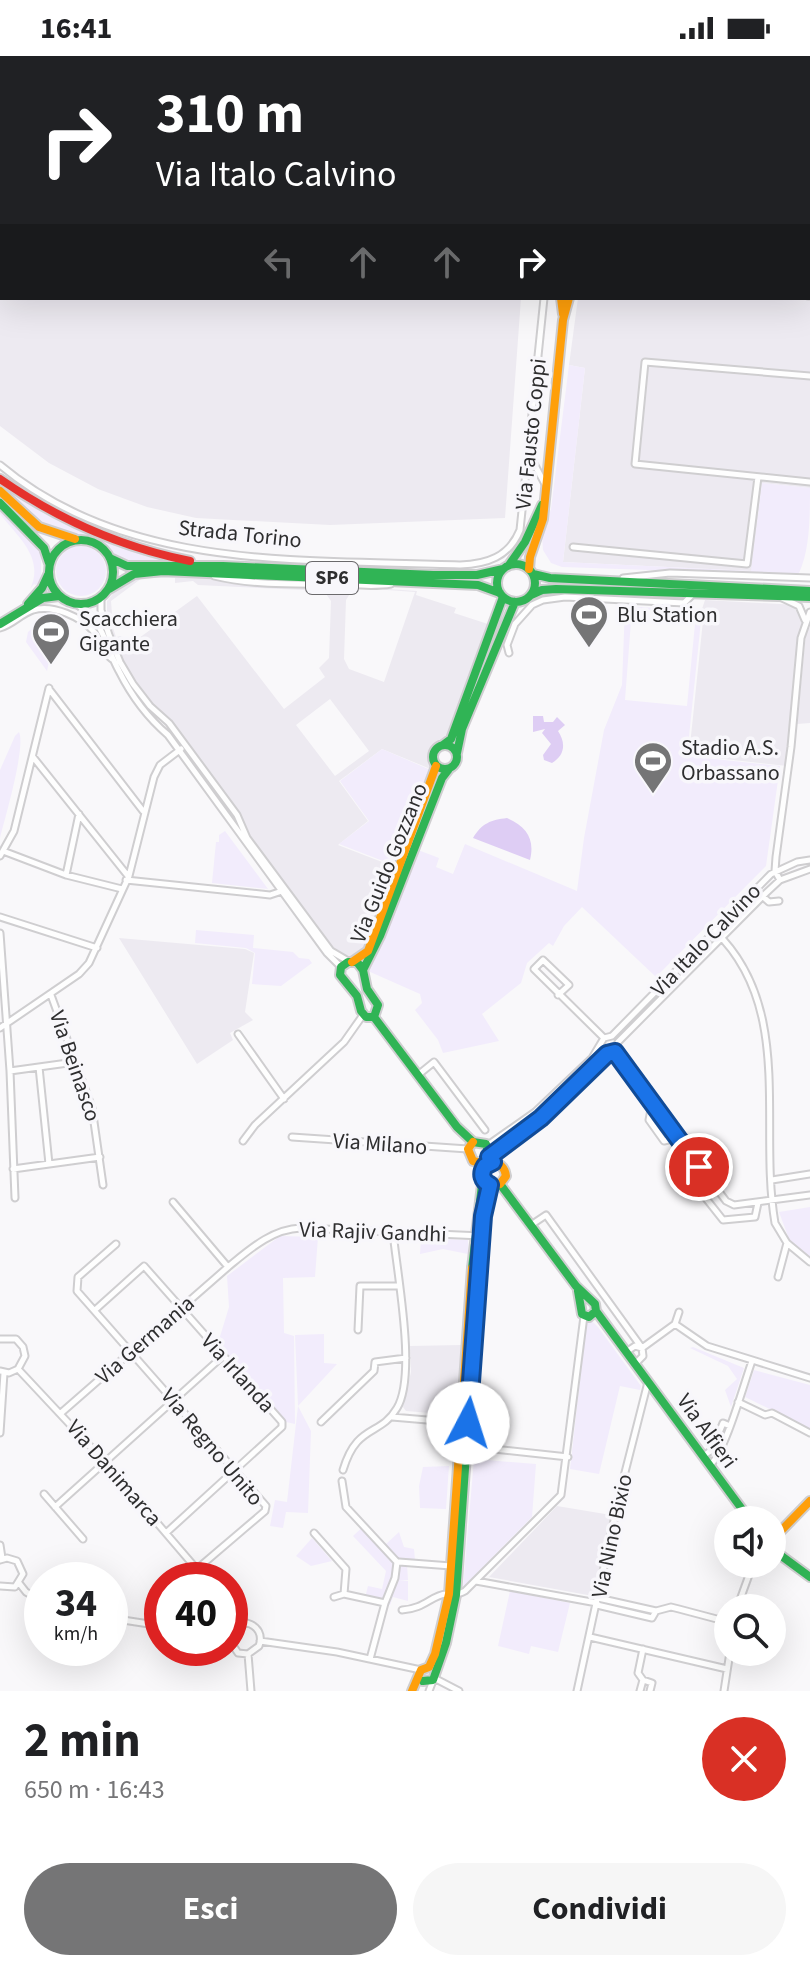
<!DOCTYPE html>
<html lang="it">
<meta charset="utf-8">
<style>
:root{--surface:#fff;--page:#f6f6f6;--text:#202124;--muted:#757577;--accent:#757576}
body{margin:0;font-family:"Source Sans 3",sans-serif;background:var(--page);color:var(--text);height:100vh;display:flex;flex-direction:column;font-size:30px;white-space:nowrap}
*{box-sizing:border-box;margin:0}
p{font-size:26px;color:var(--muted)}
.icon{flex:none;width:44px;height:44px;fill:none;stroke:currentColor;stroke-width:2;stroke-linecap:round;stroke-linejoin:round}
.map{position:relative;height:1635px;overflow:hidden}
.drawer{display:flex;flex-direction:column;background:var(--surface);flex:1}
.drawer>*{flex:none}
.top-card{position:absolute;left:0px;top:0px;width:810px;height:244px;box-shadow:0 8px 32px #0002;background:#202124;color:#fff;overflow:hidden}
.controls{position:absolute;left:714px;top:1450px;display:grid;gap:16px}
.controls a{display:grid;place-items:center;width:72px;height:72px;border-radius:50%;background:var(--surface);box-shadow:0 8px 32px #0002;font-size:40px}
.speed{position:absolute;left:24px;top:1506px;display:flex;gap:16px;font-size:40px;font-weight:700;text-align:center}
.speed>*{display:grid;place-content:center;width:104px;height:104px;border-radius:50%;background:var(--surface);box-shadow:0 8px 32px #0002;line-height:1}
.speed small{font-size:20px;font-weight:400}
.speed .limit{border:12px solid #d22;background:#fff;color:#111}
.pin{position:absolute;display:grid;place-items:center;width:68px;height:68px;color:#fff;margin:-34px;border:4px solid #fff;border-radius:50%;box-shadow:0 2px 8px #0007}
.me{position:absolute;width:88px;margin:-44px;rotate:5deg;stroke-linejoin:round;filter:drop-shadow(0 0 6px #0008)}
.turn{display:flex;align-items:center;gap:28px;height:168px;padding:0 24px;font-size:36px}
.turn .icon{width:104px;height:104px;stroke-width:2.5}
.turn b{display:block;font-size:56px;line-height:68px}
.lanes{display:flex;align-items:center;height:76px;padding:0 24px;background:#0003;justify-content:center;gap:40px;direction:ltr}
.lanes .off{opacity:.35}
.round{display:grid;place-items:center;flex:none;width:84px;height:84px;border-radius:42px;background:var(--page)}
.headline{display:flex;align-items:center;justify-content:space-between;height:136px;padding:0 24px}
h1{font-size:48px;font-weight:700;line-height:60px}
.cta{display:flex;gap:16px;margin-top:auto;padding:16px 24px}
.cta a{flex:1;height:92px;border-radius:48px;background:var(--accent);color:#fff;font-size:32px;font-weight:700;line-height:92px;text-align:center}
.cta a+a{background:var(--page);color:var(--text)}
.status{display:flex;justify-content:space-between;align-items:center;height:56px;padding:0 40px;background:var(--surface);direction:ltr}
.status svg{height:22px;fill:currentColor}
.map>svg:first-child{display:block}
.built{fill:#edeaf1;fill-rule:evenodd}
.green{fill:#f2ecfc;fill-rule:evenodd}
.water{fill:#decdf4}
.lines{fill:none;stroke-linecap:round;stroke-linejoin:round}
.street-casing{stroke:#cfced0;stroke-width:9}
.fast-casing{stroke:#cfced0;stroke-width:12}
.slow-casing{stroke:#cfced0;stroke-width:12}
.jam-casing{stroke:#cfced0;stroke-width:12}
.street{stroke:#fefefe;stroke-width:5}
.fast{stroke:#30b455;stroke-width:8}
.slow{stroke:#ff9f0a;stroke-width:8}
.jam{stroke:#e5322d;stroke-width:8}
.route-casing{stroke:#114b97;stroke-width:20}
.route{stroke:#1a73e8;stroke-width:14}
.labels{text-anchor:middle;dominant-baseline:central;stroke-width:7;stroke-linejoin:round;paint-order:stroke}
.shield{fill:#f8f7fb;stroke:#6b6a6c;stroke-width:2}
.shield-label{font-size:20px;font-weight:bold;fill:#2e2e2f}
.street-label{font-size:22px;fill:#2e2e2f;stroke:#f8f7fb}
.poi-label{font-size:22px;fill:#2e2e2f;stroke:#f8f7fb;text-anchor:start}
</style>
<div class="status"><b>16:41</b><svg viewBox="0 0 49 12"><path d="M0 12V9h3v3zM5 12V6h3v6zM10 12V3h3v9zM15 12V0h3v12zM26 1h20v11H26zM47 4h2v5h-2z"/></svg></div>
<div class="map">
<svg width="810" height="1635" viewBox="0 0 810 1635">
<rect width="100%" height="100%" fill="#f9f8fa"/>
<!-- built -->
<path class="built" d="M0,0h538l-536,2v240h519l-16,220 -175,7 -134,-7 -49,-11 -49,-18 -49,-26 -49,-37z
M599,0h211v432l-48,-5 -10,88 -189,-9 22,-194 -16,-3 9,-67h230v-240h-209z
M174,518l243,17 -1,4 40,13 -2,5 37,12 -45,116 -14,10 1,19 -51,-21 -43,32 29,40 -30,24 57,22 -29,79 -13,11 -16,-4 -212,-285 -18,-53v-14l9,-11 15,-11zM142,522h33v5l18,-2 5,4 126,6 7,10 -2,57 -10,10 6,9 -41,32 -87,-113 -69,50 -7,-10 -5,1 -7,-21 3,-2 -1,-13zM359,532l56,4 -31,90 -35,-13 -5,-10 2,-59 5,-8zM330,643l39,52 -34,25 -39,-51z
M705,544l92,5 8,16 -18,145 -98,-11 15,-144 -2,-2z
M810,571v96l-13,1 9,-91z
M119,882l126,11 9,4 -9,59 8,8 -23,13 3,7 -36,24z
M461,1289l-5,70 -50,-4 -3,-4 8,-35 -1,-26z
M557,1450l54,9 -18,81 -104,-19z"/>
<!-- green -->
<path class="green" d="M569,309l16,3 -22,194 188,9 11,-88 48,5c0,27 0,62 -11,85l-10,2 -227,-8 -11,-4 -8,-13 -1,-15 9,-26z
M0,426l53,35 128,45 -52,2 -13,-6 -8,-11 -12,-9 -28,-4 -23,-7 -45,-40z
M0,453l41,43v23l-3,11 -4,-2 -4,5c15,-31 -12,-52 -30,-75z
M56 515a25 25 0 1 1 50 0a25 25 0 1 1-50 0Z
M625,550l77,5 -15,145 93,10 -14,100 -110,111 -74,-70 -18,19 -11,20 -4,-3 -22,20 -6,20 -39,31 17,27 -56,12 -5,-13 -23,-30 7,-7 -2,-9 -52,-23 16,-32 34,-89 21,8 -3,9 17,7 12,-30 112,47 7,-53 20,-108 18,-45zM632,552l64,6 -9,92 -62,-6z
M45,567l12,2 -10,46 -21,-29 2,-10 9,-8z
M19,676c7,15 -14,86 -19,106v-68l15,-34z
M382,693l51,22 -37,95 -57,-22 30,-23 -29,-40z
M225,775l43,58h1l-57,-6 4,-41h3v-7z
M196,874l58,5 -1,13 40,4 6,6 10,1 3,4 -31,23 -29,-2 3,-31 -9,-5 -51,-5z
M810,1151v50l-21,-18 -10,-27z
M280,1180l38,1 -3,40 -32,1 1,55 10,3 1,88 -9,-2 -68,-79 11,-36 -2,-31z
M421,1182l47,2v14l-25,-5 -23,5z
M589,1265h3l6,6 43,59 -1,4 -20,-4 -21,88 -29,-5 16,-144z
M324,1278v29l13,1 -39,42 13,25 -3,82 -22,-1 -3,16 -13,-2 5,-26 12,2 11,-96 -3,-71z
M693,1291l51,21 -13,39 -6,-17 12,-11 -9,-13 -38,-18z
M754,1314l56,15v44l-65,-32z
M474,1403l62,5 -4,53 -69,70z
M449,1410l-3,43 -26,-1 -1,-22 4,-19z
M367,1467l18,22 14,-13 5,15 10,2 1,11h-13l5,4 1,16 -9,1h9v20l-15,-4 -3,8 -25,-7 3,-12 14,3 4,-18 -33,-35z
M312,1482l20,23 -21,5 -15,-10z
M510,1535l60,12 -12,49 -27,-6 -2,8 -31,-8z"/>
<!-- water -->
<path class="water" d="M533,660h10l1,6h9l4,-5 8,8 -7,6c8,12 7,24 -6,32l-8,-3 -1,-5 8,-11 -9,-11 3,-4 -12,3z
M507,762c20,9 28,21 23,42l-57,-22c9,-15 18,-18 34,-20z"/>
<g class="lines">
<defs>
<path id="street" d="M565,0v2
M808,240h2
M810,320l-165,-14 -10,102 175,18
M530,400l16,30
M0,409c127,107 305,94 460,100 27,-1 49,-8 60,-35l24,-232
M573,491l174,17 11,-87
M214,520c41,10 85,8 127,8 17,1 33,3 50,0
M623,522l47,-5 140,5
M101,541v13l8,25 11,27 13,22 17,22 19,17 68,92 10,23 84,113 17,10
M782,542l17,8 6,14
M76,548c30,20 27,38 43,67 12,24 29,47 49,64l159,218 14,14
M0,572c12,-3 21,-14 33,-18 20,-6 49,7 62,23 7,9 7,19 17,26
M509,597l-2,-8 8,-21 17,-19 11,-5 22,-3 119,6 9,-9
M49,633l94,122
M33,701l95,119
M3,795l63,24 56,14
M0,800l14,-25 35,-143
M66,819l13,-61
M126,824l144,15 12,-4
M780,824l-5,-9 1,-14 15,-110 10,-109 9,-26
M762,840l7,6 10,-1
M0,861l97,31
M715,875c80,77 43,194 60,292l12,20 23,19
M0,877l10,138 5,127
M51,939l41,113 11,77
M558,939l11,-10 -26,-25 -9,9 70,69
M0,972l79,-54 10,-11 40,-87 25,-99 6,-12 21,-16
M238,978l46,65
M604,982l8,-2 159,-162 26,-12 13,-2
M615,996l3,-10 148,-149 14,-13 30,-11
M615,996l111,149 8,4 76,-10
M39,1011l10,97
M10,1015l65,-9
M418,1019l16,-13 51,68
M652,1048l-3,16 15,21 13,-3
M292,1081l176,12
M243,1085l12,-16 89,-83 19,-27
M488,1089l47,-33 57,-54 12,-20
M490,1100l51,-38 66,-64 8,-2
M13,1113l87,-12
M772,1124l38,-6
M709,1125l-6,8 1,7 19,24 32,-3 3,-14
M173,1146l55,65
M531,1169l15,-10 96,133 33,-24 4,-12
M116,1188l-38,33 -1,14 189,215 -1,5 -68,58
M778,1221l9,-34
M95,1254l49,-44 138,156v5l-116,106
M675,1268l32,22 103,32
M358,1274l2,-44h38
M0,1283h16l7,8 2,9 -7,13 -9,4 -9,-2
M626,1296l9,-6 7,2 1,8 -8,8
M18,1313l87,93 101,118
M738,1346l27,13 7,-2 38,20
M61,1357l167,-146c22,-18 44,-38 73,-39l181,8
M392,1361l70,6
M321,1366l53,-51 1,-9 31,-4
M0,1377l4,-60
M465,1390l103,11
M703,1400l9,-6 11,-27 7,3
M710,1409c15,-12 34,-82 42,-104
M343,1414c14,-47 37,-33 54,-62 20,-33 0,-134 -4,-176
M342,1425l4,26 51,55 -2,16 -10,25 -15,56
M44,1438l39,45
M55,1451l168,-151
M314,1477l32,36 -2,25
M0,1489l2,13
M0,1504l7,-2 10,3 6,13 -8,13 -15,-1
M399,1506l52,4
M476,1525l121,22
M19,1527l7,9 16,9
M334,1541l10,-3 41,9
M598,1542l58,13 15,-4 8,2 49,13
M597,1549l55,13 4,-7
M737,1552l16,-44
M402,1554c22,-1 30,-15 44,-16 8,-1 11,2 19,-3l96,-96 23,-179
M230,1557l7,13
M110,1562l52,8
M590,1581l137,32
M230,1582l4,-10 13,-5c11,3 16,12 12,23l-11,8 -10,-1 -8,-12
M260,1585l77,11 84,18
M248,1598l3,37
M643,1624l9,3 -2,8
M429,1635l5,-13 25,13
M577,1635l44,-203 27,-106
M640,1635l3,-11 -5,-7 5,-24
M724,1635l6,-39"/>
<path id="fast" d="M590,0v2
M0,447l44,45 5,15
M49 516a32 32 0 1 1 64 0a32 32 0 1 1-64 0Z
M110,502l17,8h96l210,9h44l26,-6
M497 527a19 19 0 1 1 38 0a19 19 0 1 1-38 0Z
M509,509l16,-23 17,-37
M533,518l17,4 260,13
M109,533l25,-15 29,-3 315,14 22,8
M531,539l11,-5 14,-1 254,8
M28,548l14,-16 6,-13
M0,568l43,-26 16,-2
M433 701a12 12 0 1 1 24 0a12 12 0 1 1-24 0Z
M443,689l8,-6 52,-142
M457,697l5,-24 53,-127
M348,906h9l6,8 4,19 11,16 -4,12h-8l-5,-6 -4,-15 -17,-21 1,-8z
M363,914l17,-34 62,-158 7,-9
M374,961l83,110 16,15
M473,1086l13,2 3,13
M500,1128l76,102 19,18 1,7 154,209
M472,1212l12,-100
M578,1235l4,23 7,3 7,-6
M772,1493l38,28
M423,1625l10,-1 13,-37 10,-48 27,-379 7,-31"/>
<path id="slow" d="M561,242l2,16
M0,435l39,36 36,12
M529,513l1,-12 13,-38 20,-199 6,-22
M352,906l16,-11 68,-185
M473,1086l-5,7 5,12 8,2
M493,1106c8,2 12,6 13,14l-6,8
M773,1483l37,-38
M412,1635l9,-21 8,-3 6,-13 14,-60 23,-326"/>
<path id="jam" d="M0,423c59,41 120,68 190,82"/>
</defs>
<!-- street casing -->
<use href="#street" class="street-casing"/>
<!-- fast casing -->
<use href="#fast" class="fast-casing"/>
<!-- slow casing -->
<use href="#slow" class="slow-casing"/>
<!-- jam casing -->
<use href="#jam" class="jam-casing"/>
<!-- street -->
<use href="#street" class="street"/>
<!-- fast -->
<use href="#fast" class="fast"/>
<!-- slow -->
<use href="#slow" class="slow"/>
<!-- jam -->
<use href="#jam" class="jam"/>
</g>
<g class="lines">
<defs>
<path id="route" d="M468,1367l15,-207 7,-31c-8,-4 -10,-11 -5,-19l8,-4 -4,-5 52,-39 66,-64 8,-2 84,115"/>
</defs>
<!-- route casing -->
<use href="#route" class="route-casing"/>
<!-- route -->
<use href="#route" class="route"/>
</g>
<!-- icons -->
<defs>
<symbol id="stadium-pin" viewBox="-11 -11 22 30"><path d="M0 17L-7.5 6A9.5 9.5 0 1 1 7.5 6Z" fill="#757576" stroke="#f8f7fb"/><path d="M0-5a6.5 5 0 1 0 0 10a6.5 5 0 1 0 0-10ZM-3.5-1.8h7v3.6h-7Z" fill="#fff"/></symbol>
</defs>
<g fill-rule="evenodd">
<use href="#stadium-pin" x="567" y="537" width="44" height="60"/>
<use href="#stadium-pin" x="29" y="554" width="44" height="60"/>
<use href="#stadium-pin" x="631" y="683" width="44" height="60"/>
</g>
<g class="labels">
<!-- shield labels -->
<rect class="shield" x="306" y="506" width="52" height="32" rx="6"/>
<g class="shield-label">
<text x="332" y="522">SP6</text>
</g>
<!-- street labels -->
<g class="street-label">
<text transform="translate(531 378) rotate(-84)">Via Fausto Coppi</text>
<text transform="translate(240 478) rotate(6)">Strada Torino</text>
<text transform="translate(389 807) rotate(-68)">Via Guido Gozzano</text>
<text transform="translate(706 884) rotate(-46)">Via Italo Calvino</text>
<text transform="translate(75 1010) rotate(71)">Via Beinasco</text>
<text transform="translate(380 1088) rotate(4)">Via Milano</text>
<text transform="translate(373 1176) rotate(2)">Via Rajiv Gandhi</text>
<text transform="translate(145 1284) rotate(-41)">Via Germania</text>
<text transform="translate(238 1317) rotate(48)">Via Irlanda</text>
<text transform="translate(707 1375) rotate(54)">Via Alfieri</text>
<text transform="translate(212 1391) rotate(50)">Via Regno Unito</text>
<text transform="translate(114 1417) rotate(49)">Via Danimarca</text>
<text transform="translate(612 1480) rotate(-78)">Via Nino Bixio</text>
</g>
<!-- poi labels -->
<g class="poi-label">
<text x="617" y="559">Blu Station</text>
<text x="79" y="563">Scacchiera<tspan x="79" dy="25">Gigante</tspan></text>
<text x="681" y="692">Stadio A.S.<tspan x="681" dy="25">Orbassano</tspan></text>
</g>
</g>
</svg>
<div class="controls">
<a><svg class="icon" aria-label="sound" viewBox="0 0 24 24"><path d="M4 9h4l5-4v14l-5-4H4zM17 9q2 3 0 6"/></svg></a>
<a><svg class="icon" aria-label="search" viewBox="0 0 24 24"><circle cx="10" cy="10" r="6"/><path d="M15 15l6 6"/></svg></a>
</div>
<div class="speed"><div>34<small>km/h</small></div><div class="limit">40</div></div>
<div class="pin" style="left:699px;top:1111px;background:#d93025"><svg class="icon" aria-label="arrive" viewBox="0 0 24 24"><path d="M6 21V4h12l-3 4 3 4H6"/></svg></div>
<svg class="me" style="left:468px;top:1367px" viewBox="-20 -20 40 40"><circle r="19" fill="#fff"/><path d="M0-13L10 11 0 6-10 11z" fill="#1a73e8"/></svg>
<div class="top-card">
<div class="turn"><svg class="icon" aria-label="right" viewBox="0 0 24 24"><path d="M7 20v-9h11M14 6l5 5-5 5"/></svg><div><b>310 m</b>Via Italo Calvino</div></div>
<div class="lanes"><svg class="icon off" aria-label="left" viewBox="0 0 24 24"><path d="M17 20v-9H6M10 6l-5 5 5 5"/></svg><svg class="icon off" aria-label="ahead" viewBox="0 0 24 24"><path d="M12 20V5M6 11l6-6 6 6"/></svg><svg class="icon off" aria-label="ahead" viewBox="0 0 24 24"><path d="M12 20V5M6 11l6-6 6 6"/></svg><svg class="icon" aria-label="right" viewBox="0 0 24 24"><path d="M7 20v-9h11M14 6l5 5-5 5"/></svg></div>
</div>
</div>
<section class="drawer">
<div class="headline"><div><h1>2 min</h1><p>650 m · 16:43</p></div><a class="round" style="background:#d93025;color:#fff"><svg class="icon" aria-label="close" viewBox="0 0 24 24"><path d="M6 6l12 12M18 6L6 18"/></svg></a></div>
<div class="cta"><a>Esci</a><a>Condividi</a></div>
</section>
